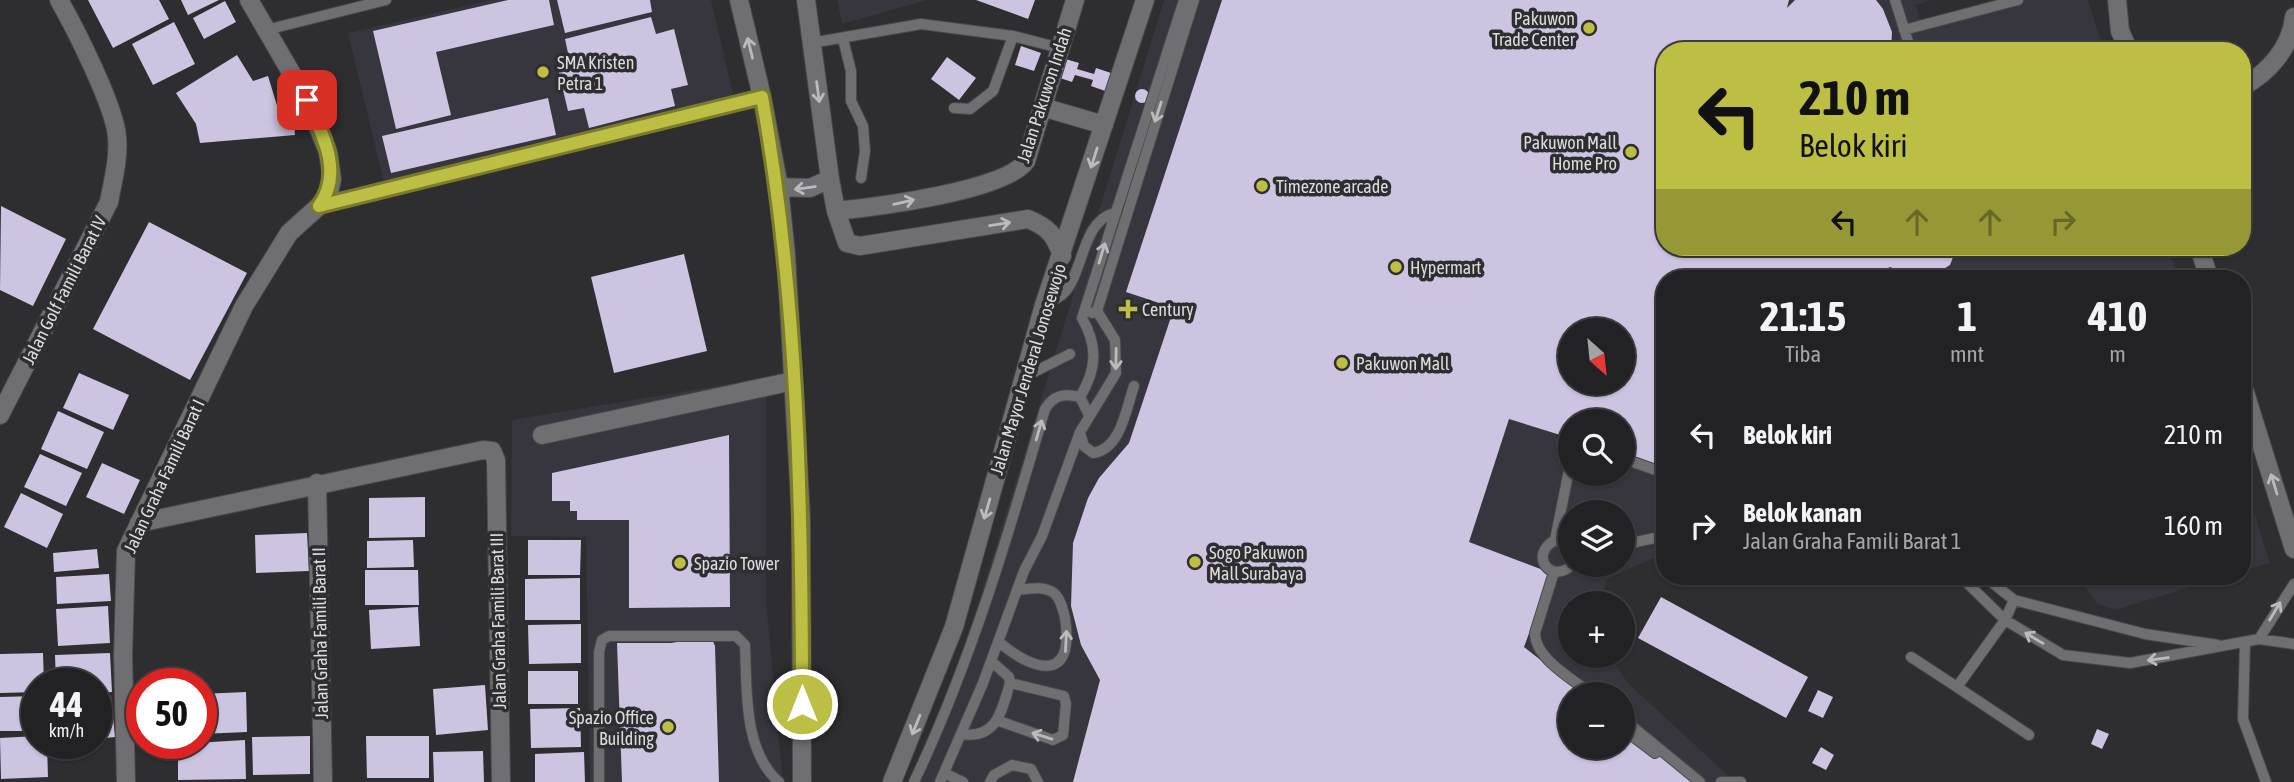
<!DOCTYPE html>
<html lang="id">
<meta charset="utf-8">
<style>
:root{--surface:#222224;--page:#2e2f31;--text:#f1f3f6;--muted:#a2a4a6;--line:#3f3f41}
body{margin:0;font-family:"Asap Condensed",sans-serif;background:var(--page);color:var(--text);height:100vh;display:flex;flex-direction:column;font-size:26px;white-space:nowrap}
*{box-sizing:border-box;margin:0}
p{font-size:23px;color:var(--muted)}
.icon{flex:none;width:38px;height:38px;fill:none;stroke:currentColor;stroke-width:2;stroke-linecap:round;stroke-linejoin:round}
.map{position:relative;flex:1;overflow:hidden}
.drawer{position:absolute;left:1656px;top:270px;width:595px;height:315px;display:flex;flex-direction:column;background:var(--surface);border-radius:28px;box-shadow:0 2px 5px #0004,0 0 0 2px var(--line)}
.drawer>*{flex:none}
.hud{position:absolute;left:1656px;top:42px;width:595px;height:214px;border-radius:28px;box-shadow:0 2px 5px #0004,0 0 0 2px var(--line);background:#bcbf44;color:#111;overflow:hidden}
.needle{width:46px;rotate:153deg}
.controls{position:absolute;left:1558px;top:318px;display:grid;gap:14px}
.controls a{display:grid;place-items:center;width:77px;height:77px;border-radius:50%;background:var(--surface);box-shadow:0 2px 5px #0004,0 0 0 2px var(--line);font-size:35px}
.speed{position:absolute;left:21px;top:668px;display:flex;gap:14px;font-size:35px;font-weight:700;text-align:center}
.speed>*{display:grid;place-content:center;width:91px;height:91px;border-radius:50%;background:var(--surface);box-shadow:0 2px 5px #0004,0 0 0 2px var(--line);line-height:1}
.speed small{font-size:18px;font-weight:400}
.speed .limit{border:10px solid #d22;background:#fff;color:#111}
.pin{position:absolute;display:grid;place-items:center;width:60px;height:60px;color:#fff;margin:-30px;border-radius:14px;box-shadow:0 4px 10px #0006}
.me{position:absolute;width:77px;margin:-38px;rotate:0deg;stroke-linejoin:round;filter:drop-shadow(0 0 5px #0008)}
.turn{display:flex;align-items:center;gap:24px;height:147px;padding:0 28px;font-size:32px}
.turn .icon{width:91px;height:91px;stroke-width:2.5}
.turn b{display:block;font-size:49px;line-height:60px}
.lanes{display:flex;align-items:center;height:66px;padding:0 28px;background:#0003;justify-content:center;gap:35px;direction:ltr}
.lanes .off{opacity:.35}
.eta{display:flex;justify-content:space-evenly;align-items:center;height:119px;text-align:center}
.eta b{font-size:42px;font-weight:700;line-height:49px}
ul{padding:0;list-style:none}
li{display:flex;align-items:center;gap:21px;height:91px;padding:0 28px}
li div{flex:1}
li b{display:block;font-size:26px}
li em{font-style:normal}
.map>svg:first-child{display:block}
.built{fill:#37353e;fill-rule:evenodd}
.building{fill:#ccc4e1;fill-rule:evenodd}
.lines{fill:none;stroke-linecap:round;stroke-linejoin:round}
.lane-casing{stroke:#49484b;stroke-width:12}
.street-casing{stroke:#49484b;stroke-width:20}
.secondary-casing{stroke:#49484b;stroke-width:20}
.lane{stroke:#6f6e71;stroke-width:10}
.street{stroke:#6f6e71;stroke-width:18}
.secondary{stroke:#6f6e71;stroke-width:18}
.oneway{stroke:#bbbabd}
.route-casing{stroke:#7a7c2c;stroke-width:18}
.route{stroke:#bcbf44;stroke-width:12}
.poi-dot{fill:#bcbf44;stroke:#2e2d30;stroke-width:2.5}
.labels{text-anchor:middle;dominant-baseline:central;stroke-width:7;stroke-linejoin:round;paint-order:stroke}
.poi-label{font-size:18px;fill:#dcdbdd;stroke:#2e2d30;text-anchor:start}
.street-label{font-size:18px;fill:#dcdbdd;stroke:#2e2d30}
</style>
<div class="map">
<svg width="2294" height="782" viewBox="0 0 2294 782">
<rect width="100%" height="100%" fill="#2e2d30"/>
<!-- built -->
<path class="built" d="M491,0h220l26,111 -350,84 -39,-162z
M837,0h90l-85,24z
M1164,0h767l-15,5 6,22 97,-27h69l16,51h-440v196h504l10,31h-514v279h-9l-49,23 -5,24h-31v52h39l19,27 107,99h-826l32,-70 36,-105zM1570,331h52v52h-52zM1570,422h52v52h-52zM1570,513h52v52h-52zM1570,695h52v52h-52z
M766,378v224l17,180h-193l-4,-245 -75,-1 1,-116z
M2242,476l28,87 -28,8v-96z
M2078,576h149l-112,34 -18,-6z"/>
<!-- building -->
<path class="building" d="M88,0h71l10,19 -56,29z
M181,0h38l-31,15z
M508,0h41l5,25 -118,27 15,63 -55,14 -23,-98z
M557,0h93l2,12 -87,21z
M976,0h59l-7,19z
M1222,0h567l-2,8 8,-8h81l7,9 9,23 -1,19h-227v196h293l-7,18 -16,10 -9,1 -36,-9 -4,11h-221v190l-42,-13v-33h-52v16l-61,-19 -40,123 82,31 -27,74 61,48h-15v52h52v-24l76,59h-625l27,-102 -19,-35 -10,-39 2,-63 15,-45 11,-20 30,-35 45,-135 -48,-16zM1570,331h52v52h-52z
M225,1l11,21 -32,17 -11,-21z
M651,17l5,17 18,-5 14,56 -17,4 4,17 -86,22 -5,-20 -16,3 -13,-55 13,-3 -3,-14z
M174,22l21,42 -42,21 -21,-41z
M1021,46l20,7 -7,18 -19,-6z
M237,55l16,26 15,-5 11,36 14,-2 2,25 -95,8 -4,-19 -20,-31z
M947,57l29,21 -17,22 -28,-21z
M1062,58l17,5 -2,6 17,5 2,-6 18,6 -6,18 -17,-6 2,-6 -18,-5 -3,7 -15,-5z
M1135 96a7 7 0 1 1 14 0a7 7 0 1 1-14 0Z
M548,98l8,37 -165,38 -9,-37z
M1,206l65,33 -33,67 -33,-16z
M149,222l98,51 -57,107 -97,-51z
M684,254l23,97 -93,22 -23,-96z
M79,373l50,22 -16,35 -50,-22z
M58,411l46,21 -17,37 -46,-20z
M729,435l1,172 -101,1v-88h-52v-9h-7v-10h-18v-28z
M40,454l42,19 -16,33 -42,-19z
M102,463l38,17 -16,34 -38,-17z
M21,493l42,21 -16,34 -43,-21z
M425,497v40l-56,1v-40z
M307,533l2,38 -53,2 -1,-38z
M413,540l1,27 -47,1v-27z
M528,540h53l-1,35h-52z
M97,549l2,19 -45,4 -1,-19z
M365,570h53l1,35h-54z
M109,574l2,27 -54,3 -1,-27z
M580,578v42h-55v-41z
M1661,597l147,80 -22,41 -148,-80z
M108,606l2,37 -52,3 -2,-37z
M418,607l2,39 -49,3 -2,-39z
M581,624v39l-52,1 -1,-39z
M707,637l5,2 3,7 4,136h-97l-5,-139h54z
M43,653l1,31h-7v8l-37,1v-39z
M110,653l2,39 -16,1v-9h-40l-1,-29z
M528,671h50v33h-50z
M485,685l3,45 -52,5 -3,-46z
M1818,690l15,7 -10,21 -15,-7z
M246,692l1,40 -46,2v-40z
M37,696v35h-37v-34z
M111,696l4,41 -19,2v-42z
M580,708l1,39 -50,1 -1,-39z
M2097,729l12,5 -7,15 -11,-5z
M37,736v8h10l1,33 -47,2 -1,-41z
M310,736v38l-57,1 -1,-38z
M366,736h63v42h-62z
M245,740l1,39 -68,1v-36z
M1821,747l13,8 -8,15 -14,-7z
M483,751l1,31h-50l-1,-30z
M584,752l1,30h-50v-28z"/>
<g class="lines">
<defs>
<path id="lane" d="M1895,0l16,51
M266,30l120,-30
M1904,30l114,-30
M843,39l8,32v30l12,25 2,25 -4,27
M811,43l110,-19 92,12 47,12
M954,108l16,1 23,-18 20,-55
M321,206l441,-109
M1046,304c6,-3 15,-7 19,-12 19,-22 17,-70 49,-79
M1092,313l5,-2 97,-311
M1024,377l46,-23
M1080,397c17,-28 18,-51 2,-79l102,-318
M1080,433l4,13 9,7c28,-4 33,-44 41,-67
M1622,458l42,15
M1555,540l15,-75
M1570,545l-15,-5c-27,15 -4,45 17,25
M1622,545l42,-9
M1554,572l-19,61c0,26 38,46 58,62
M1960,576l45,44 58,35 67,8 129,-24 35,5
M1984,576l30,24 131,34 73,11
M2014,600l-9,20 -48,67 72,48
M2259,639l35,-55
M999,642c36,31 76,40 66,-24 -2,-8 -4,-19 -11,-25 -11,-8 -25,-4 -37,-3
M2245,642l-2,77 23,63
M1911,657l46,30
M1622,718l78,64
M999,721l54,19 10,-5 3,-31 -2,-8 -54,-13
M1622,728l33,25
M961,734c36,6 41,-24 49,-51l-1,-6 -18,-16
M944,773l19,9
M599,782v-130l3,-12 7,-4h127l9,9c2,44 -2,106 34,137
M914,782c57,-120 94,-246 131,-373 9,-14 19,-16 35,-12l9,18
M940,782l43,-99 41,-112 18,-35 38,-104 36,-59 -1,-33 -18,-29
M990,782l4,-7 18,-10 19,4 7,13
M1721,782h20"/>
<path id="street" d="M0,415l109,-213c4,-22 10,-43 8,-65 -2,-30 -42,-109 -58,-137
M542,435l251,-54
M317,483l6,299
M139,523l344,-73 9,1 4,9 5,322
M126,782l-3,-126 3,-105 118,-245 45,-73 30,-27 10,-13 3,-14 -4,-27 -21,-52 -58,-100"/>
<path id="secondary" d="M739,0l23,97 17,90 7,67 15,263 1,265
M806,0l24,179 6,32 11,32 13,3 168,-27c20,8 27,16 34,37
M2117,0l3,31 9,20
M2242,87c26,-14 49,-39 52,-70
M1042,107l62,18
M779,187l31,1 20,-9
M836,211c39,-4 170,-20 190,-50l49,-161
M2199,247l10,31
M2242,383l52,166
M892,782l62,-155 90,-322 101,-305"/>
</defs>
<!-- lane casing -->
<use href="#lane" class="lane-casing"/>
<!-- street casing -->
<use href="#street" class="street-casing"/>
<!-- secondary casing -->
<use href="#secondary" class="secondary-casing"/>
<!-- lane -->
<use href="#lane" class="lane"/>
<!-- street -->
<use href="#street" class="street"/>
<!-- secondary -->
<use href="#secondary" class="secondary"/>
</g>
<!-- one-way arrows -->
<defs><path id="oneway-shaft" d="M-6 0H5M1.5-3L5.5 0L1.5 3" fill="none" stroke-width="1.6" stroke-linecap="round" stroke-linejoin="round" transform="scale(1.75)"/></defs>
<g class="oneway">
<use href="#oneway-shaft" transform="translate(750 48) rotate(-104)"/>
<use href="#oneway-shaft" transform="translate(818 92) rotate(82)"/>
<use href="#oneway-shaft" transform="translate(1158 112) rotate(108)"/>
<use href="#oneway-shaft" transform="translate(1094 158) rotate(108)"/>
<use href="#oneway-shaft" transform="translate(805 188) rotate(172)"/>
<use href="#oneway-shaft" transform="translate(904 202) rotate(-13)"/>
<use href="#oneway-shaft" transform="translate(1000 224) rotate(-9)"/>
<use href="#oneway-shaft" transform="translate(1102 253) rotate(-73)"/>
<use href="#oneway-shaft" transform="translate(1116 359) rotate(91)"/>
<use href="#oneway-shaft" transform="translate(1039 430) rotate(-74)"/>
<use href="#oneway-shaft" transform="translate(2274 484) rotate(-107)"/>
<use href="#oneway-shaft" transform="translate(987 509) rotate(106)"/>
<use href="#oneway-shaft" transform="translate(2275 611) rotate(-59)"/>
<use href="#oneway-shaft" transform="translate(2034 638) rotate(-149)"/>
<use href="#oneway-shaft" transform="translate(1066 641) rotate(-87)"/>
<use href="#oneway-shaft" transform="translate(2158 659) rotate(172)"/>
<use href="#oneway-shaft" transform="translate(916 725) rotate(112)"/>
<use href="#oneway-shaft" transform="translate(1042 736) rotate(-163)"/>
</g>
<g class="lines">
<defs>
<path id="route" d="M307,100c15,34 37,72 12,106l443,-109c36,200 40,404 40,607"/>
</defs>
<!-- route casing -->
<use href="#route" class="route-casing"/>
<!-- route -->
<use href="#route" class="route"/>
</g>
<!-- markers -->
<g class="poi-dot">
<circle cx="1589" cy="28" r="7"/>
<circle cx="543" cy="72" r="7"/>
<circle cx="1631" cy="152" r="7"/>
<circle cx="1262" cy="186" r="7"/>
<circle cx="1396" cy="267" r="7"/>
<path d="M1124.5 298.5h7v7h7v7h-7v7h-7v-7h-7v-7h7z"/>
<circle cx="1342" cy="363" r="7"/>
<circle cx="1195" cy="562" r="7"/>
<circle cx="680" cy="563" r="7"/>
<circle cx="668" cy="727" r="7"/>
</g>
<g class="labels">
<!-- poi labels -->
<g class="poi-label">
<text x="1575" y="18" text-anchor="end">Pakuwon<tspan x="1575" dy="21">Trade Center</tspan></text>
<text x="557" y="62">SMA Kristen<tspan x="557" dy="21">Petra 1</tspan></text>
<text x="1617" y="142" text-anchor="end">Pakuwon Mall<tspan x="1617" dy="21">Home Pro</tspan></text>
<text x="1276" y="186">Timezone arcade</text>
<text x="1410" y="267">Hypermart</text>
<text x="1142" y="309">Century</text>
<text x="1356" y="363">Pakuwon Mall</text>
<text x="1209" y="552">Sogo Pakuwon<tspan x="1209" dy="21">Mall Surabaya</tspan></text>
<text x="694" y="563">Spazio Tower</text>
<text x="654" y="717" text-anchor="end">Spazio Office<tspan x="654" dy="21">Building</tspan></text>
</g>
<!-- street labels -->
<g class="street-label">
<text transform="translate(1044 95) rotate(-72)">Jalan Pakuwon Indah</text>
<text transform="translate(64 290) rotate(-63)">Jalan Golf Famili Barat IV</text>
<text transform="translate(1028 369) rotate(-73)">Jalan Mayor Jenderal Jonosewojo</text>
<text transform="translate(164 476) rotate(-65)">Jalan Graha Famili Barat I</text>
<text transform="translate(498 621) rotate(-91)">Jalan Graha Famili Barat III</text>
<text transform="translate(320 633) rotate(-91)">Jalan Graha Famili Barat II</text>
</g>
</g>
</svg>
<div class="controls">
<a><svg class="needle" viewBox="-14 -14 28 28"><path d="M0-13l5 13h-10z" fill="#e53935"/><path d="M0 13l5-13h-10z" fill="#a2a4a6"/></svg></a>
<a><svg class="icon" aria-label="search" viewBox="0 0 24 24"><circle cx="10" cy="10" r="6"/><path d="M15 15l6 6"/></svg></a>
<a><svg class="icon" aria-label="layers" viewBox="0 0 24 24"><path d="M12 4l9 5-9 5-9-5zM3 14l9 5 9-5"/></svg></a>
<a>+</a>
<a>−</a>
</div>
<div class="speed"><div>44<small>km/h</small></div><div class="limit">50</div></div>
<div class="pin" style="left:307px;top:100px;background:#d93025"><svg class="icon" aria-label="arrive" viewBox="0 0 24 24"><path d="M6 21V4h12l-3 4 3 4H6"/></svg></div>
<svg class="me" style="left:802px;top:704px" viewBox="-20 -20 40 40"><circle r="17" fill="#bcbf44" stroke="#fff" stroke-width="3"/><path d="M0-11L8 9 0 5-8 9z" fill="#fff"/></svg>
<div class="hud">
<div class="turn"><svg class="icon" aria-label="left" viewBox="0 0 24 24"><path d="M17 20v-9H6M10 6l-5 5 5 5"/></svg><div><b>210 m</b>Belok kiri</div></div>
<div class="lanes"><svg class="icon" aria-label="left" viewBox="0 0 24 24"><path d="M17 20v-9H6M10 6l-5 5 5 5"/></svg><svg class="icon off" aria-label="ahead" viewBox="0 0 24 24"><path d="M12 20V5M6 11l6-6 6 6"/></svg><svg class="icon off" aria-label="ahead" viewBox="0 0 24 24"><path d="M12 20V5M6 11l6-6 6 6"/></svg><svg class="icon off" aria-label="right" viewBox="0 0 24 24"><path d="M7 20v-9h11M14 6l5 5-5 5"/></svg></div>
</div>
<section class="drawer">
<div class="eta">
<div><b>21:15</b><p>Tiba</p></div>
<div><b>1</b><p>mnt</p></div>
<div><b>410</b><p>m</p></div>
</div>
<ul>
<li><svg class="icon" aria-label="left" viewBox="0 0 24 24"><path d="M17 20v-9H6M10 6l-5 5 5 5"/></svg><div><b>Belok kiri</b></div><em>210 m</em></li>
<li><svg class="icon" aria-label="right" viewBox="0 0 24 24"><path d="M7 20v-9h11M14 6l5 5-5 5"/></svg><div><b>Belok kanan</b><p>Jalan Graha Famili Barat 1</p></div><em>160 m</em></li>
</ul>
</section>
</div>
